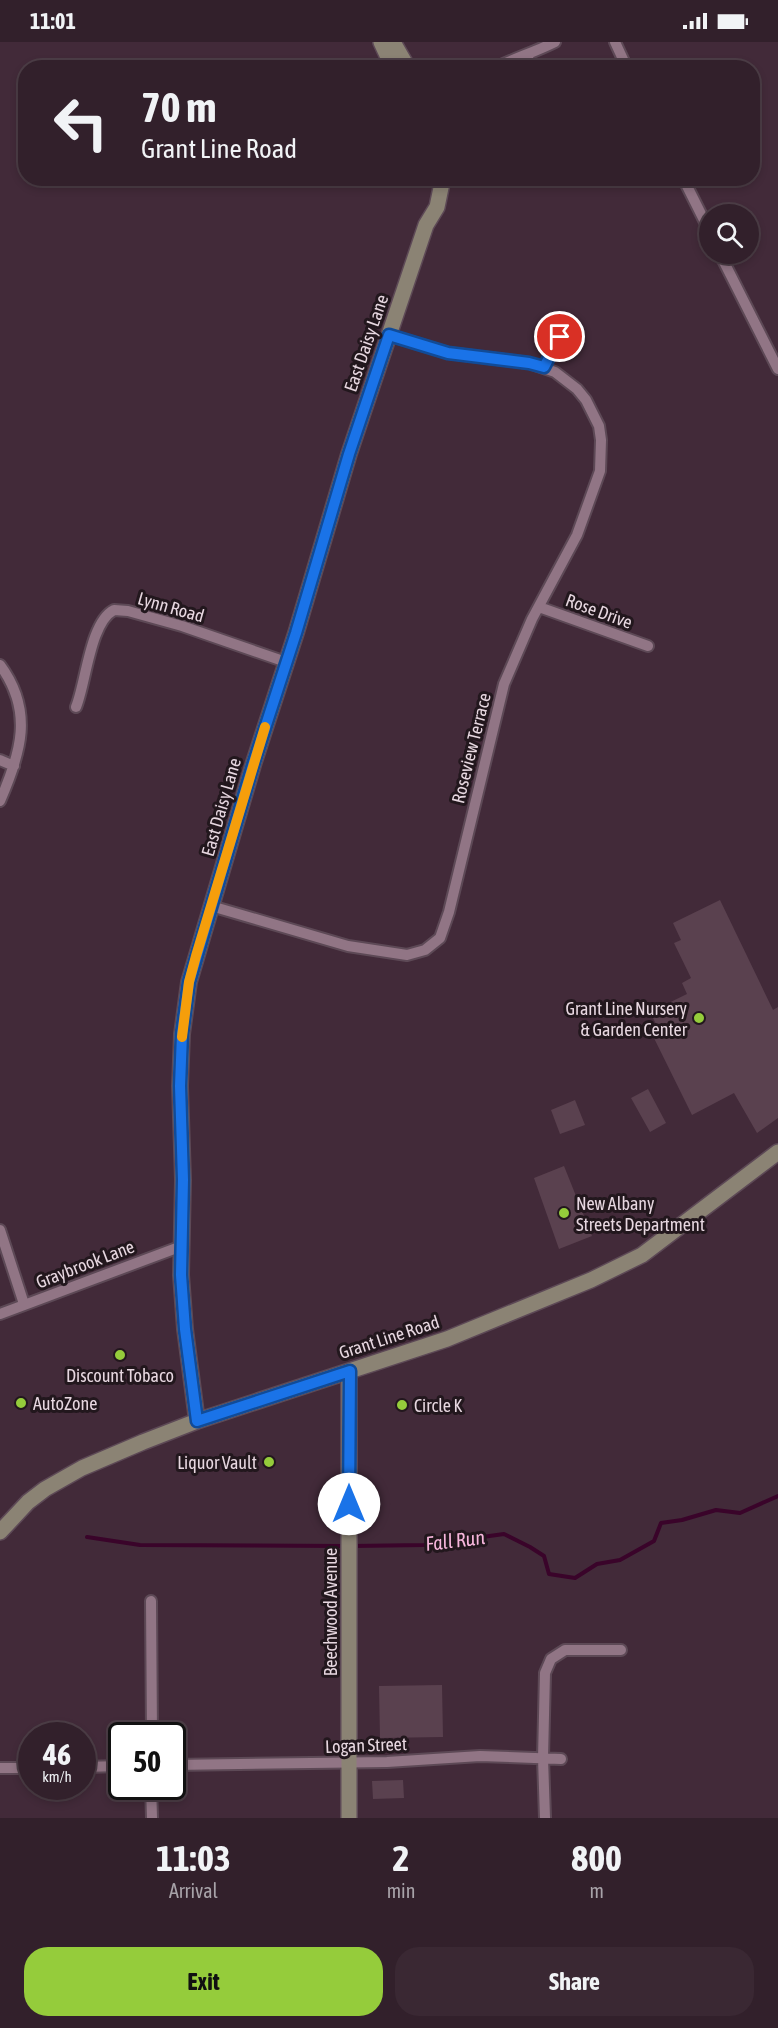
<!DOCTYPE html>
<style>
:root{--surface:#32202b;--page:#3a2833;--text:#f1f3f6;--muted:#a8a3a9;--line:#4d3e47;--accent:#95cc3b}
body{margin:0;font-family:"Asap Condensed",sans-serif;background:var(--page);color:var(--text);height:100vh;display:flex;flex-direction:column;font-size:22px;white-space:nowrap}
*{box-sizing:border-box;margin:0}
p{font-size:20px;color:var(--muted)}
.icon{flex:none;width:33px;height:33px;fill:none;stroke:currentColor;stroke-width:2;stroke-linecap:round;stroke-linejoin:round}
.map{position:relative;height:1776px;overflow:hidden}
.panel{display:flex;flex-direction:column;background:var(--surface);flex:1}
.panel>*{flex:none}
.top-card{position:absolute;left:18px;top:18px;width:742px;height:126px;border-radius:24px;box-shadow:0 3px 9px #0003,0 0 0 2px var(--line);background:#32202b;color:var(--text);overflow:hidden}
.tools{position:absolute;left:699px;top:162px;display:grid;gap:12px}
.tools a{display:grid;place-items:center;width:60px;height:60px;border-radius:50%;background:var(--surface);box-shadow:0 3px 9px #0003,0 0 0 2px var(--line);font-size:30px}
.speed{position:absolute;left:18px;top:1680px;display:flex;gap:12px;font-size:30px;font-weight:700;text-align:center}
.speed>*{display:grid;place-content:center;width:78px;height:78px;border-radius:50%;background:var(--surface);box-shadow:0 3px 9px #0003,0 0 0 2px var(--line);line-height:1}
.speed small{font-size:15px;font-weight:400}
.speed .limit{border:3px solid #111;border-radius:9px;background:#fff;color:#111}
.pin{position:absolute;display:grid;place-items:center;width:51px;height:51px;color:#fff;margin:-26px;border:3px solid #fff;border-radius:50%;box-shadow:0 2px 6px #0007}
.me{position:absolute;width:66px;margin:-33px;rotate:0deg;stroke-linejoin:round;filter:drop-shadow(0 0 4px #0008)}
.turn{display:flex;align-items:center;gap:21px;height:126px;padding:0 24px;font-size:27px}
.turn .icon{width:78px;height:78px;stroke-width:2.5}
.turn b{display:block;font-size:42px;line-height:51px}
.eta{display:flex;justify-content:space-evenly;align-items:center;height:102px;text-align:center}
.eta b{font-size:36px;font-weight:700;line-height:42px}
.primary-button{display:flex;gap:12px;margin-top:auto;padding:12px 24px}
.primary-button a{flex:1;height:69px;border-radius:24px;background:var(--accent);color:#111;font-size:24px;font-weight:700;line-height:69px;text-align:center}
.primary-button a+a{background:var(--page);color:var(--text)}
.status{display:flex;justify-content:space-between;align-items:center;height:42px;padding:0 30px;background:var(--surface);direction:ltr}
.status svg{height:16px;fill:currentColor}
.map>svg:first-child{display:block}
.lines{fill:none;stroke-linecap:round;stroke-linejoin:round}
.stream{stroke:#3a042a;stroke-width:4}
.building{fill:#5a414f}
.street-casing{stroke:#5d4956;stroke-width:14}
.secondary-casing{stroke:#5d4956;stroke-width:18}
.street{stroke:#917585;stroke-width:10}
.secondary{stroke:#8b8374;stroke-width:15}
.route-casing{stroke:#114b97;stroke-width:15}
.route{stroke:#1a73e8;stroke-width:10}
.slow{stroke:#f59e0b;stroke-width:10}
.poi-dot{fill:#95cc3b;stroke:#22171d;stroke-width:2}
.labels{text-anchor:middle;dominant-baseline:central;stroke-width:6;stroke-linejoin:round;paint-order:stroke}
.street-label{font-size:18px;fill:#e7d7e0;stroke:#22171d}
.poi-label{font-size:18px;fill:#e7d7e0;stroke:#22171d;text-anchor:start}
.water-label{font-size:20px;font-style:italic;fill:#f7b6dc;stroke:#22171d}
</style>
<div class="status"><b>11:01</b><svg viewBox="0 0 49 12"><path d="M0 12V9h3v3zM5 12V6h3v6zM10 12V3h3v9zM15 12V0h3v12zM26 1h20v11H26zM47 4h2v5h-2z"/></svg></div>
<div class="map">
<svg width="778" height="1776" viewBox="0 0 778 1776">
<rect width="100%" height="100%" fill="#422a39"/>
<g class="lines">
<!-- stream -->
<path class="stream" d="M87,1495l53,8 204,1
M352,1504l72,-1 80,-11 26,13 14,9 5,18 26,4 22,-14 23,-4 34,-19 7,-18 21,-3 34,-10 24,3 38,-17"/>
</g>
<!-- building -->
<path class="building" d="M720,858l53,110 5,-3v111l-21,15 -23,-40 -42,22 -43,-87 7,-4 -6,-12 37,-18 -5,-11 9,-5 -17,-35 7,-3 -8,-17z
M648,1047l18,34 -16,9 -19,-34z
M575,1058l10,25 -25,9 -9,-24z
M564,1124l28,70 -33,13 -25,-71z
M442,1643l1,52 -63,1 -1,-52z
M403,1738l1,18 -31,1 -1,-18z"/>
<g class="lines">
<defs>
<path id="street" d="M615,0l12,26
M495,26c20,-10 40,-16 60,-26
M513,26l11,-7 5,-6
M683,136l27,54
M720,212l58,115
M544,325l25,-46
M539,565l109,39
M0,623c34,46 21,88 0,136
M76,665c10,-24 14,-85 38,-97l14,1 54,15 104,36
M0,718l14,6
M211,864l137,40 59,9 18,-5 15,-12 9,-26 55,-228 28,-65 45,-84 23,-64 1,-31 -2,-14 -13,-26 -9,-11 -22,-17 -26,-9 -81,-10 -59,-18
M0,1188l24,74
M0,1272l182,-68
M151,1559l1,135
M172,1723l215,-3 93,-6 81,3
M82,1725l40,-1
M0,1726h32
M151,1744l1,32
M545,1776l-2,-60 2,-85 6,-14 14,-9h56"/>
<path id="secondary" d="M381,0l12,26
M393,0l15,26
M197,1379l-12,-92 -4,-54 2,-95 -3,-94 2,-52 7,-52 65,-220 42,-129 53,-179 77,-229 11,-18 6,-29
M0,1490l28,-30 17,-13 37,-21 61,-26 54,-21 250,-82 144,-59 51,-25 136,-103
M349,1776v-447"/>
</defs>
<!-- street casing -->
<use href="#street" class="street-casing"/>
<!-- secondary casing -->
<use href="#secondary" class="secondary-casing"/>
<!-- street -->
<use href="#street" class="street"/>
<!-- secondary -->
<use href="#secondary" class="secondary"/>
</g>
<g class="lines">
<defs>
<path id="route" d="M349,1462l1,-133 -153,50 -12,-92 -4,-54 2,-95 -3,-94 2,-52 7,-52 65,-220 42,-129 53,-179 40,-119 59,18 81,10 15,4 16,-30"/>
</defs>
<!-- route casing -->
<use href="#route" class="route-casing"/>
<!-- route -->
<use href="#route" class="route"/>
<!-- slow -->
<path class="slow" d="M182,995l7,-55 7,-26 69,-229"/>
</g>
<!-- markers -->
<g class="poi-dot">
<circle cx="699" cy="976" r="6"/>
<circle cx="564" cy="1171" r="6"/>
<circle cx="120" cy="1313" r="6"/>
<circle cx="21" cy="1361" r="6"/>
<circle cx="402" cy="1363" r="6"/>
<circle cx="269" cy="1420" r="6"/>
</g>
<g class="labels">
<!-- street labels -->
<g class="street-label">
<text transform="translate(366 301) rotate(-71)">East Daisy Lane</text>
<text transform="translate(171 565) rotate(16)">Lynn Road</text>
<text transform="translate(599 569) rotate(20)">Rose Drive</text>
<text transform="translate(471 706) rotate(-76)">Roseview Terrace</text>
<text transform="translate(221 765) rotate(-74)">East Daisy Lane</text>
<text transform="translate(85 1222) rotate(-21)">Graybrook Lane</text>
<text transform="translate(389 1295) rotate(-18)">Grant Line Road</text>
<text transform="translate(330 1570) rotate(-90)">Beechwood Avenue</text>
<text transform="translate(366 1703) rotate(-2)">Logan Street</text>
</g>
<!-- poi labels -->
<g class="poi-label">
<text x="687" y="966" text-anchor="end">Grant Line Nursery<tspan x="687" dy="21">&amp; Garden Center</tspan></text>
<text x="576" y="1161">New Albany<tspan x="576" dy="21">Streets Department</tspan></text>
<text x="120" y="1333" text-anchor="middle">Discount Tobaco</text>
<text x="33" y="1361">AutoZone</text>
<text x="414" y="1363">Circle K</text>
<text x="257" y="1420" text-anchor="end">Liquor Vault</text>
</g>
<!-- water labels -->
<g class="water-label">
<text transform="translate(455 1498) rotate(-7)">Fall Run</text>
</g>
</g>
</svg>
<div class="tools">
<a><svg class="icon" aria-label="search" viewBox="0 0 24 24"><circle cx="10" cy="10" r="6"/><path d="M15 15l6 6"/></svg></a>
</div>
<div class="speed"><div>46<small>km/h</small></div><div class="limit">50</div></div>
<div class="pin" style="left:560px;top:295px;background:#d93025"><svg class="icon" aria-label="arrive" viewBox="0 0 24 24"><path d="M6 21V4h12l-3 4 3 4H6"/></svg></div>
<svg class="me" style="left:349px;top:1462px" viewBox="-20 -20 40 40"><circle r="19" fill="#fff"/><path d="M0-13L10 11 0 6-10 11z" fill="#1a73e8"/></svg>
<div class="top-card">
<div class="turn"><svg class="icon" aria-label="left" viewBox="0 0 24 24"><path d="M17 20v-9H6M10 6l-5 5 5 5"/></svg><div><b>70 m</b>Grant Line Road</div></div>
</div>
</div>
<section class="panel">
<div class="eta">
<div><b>11:03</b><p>Arrival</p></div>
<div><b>2</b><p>min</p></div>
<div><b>800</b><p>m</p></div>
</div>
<div class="primary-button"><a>Exit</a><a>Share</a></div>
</section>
